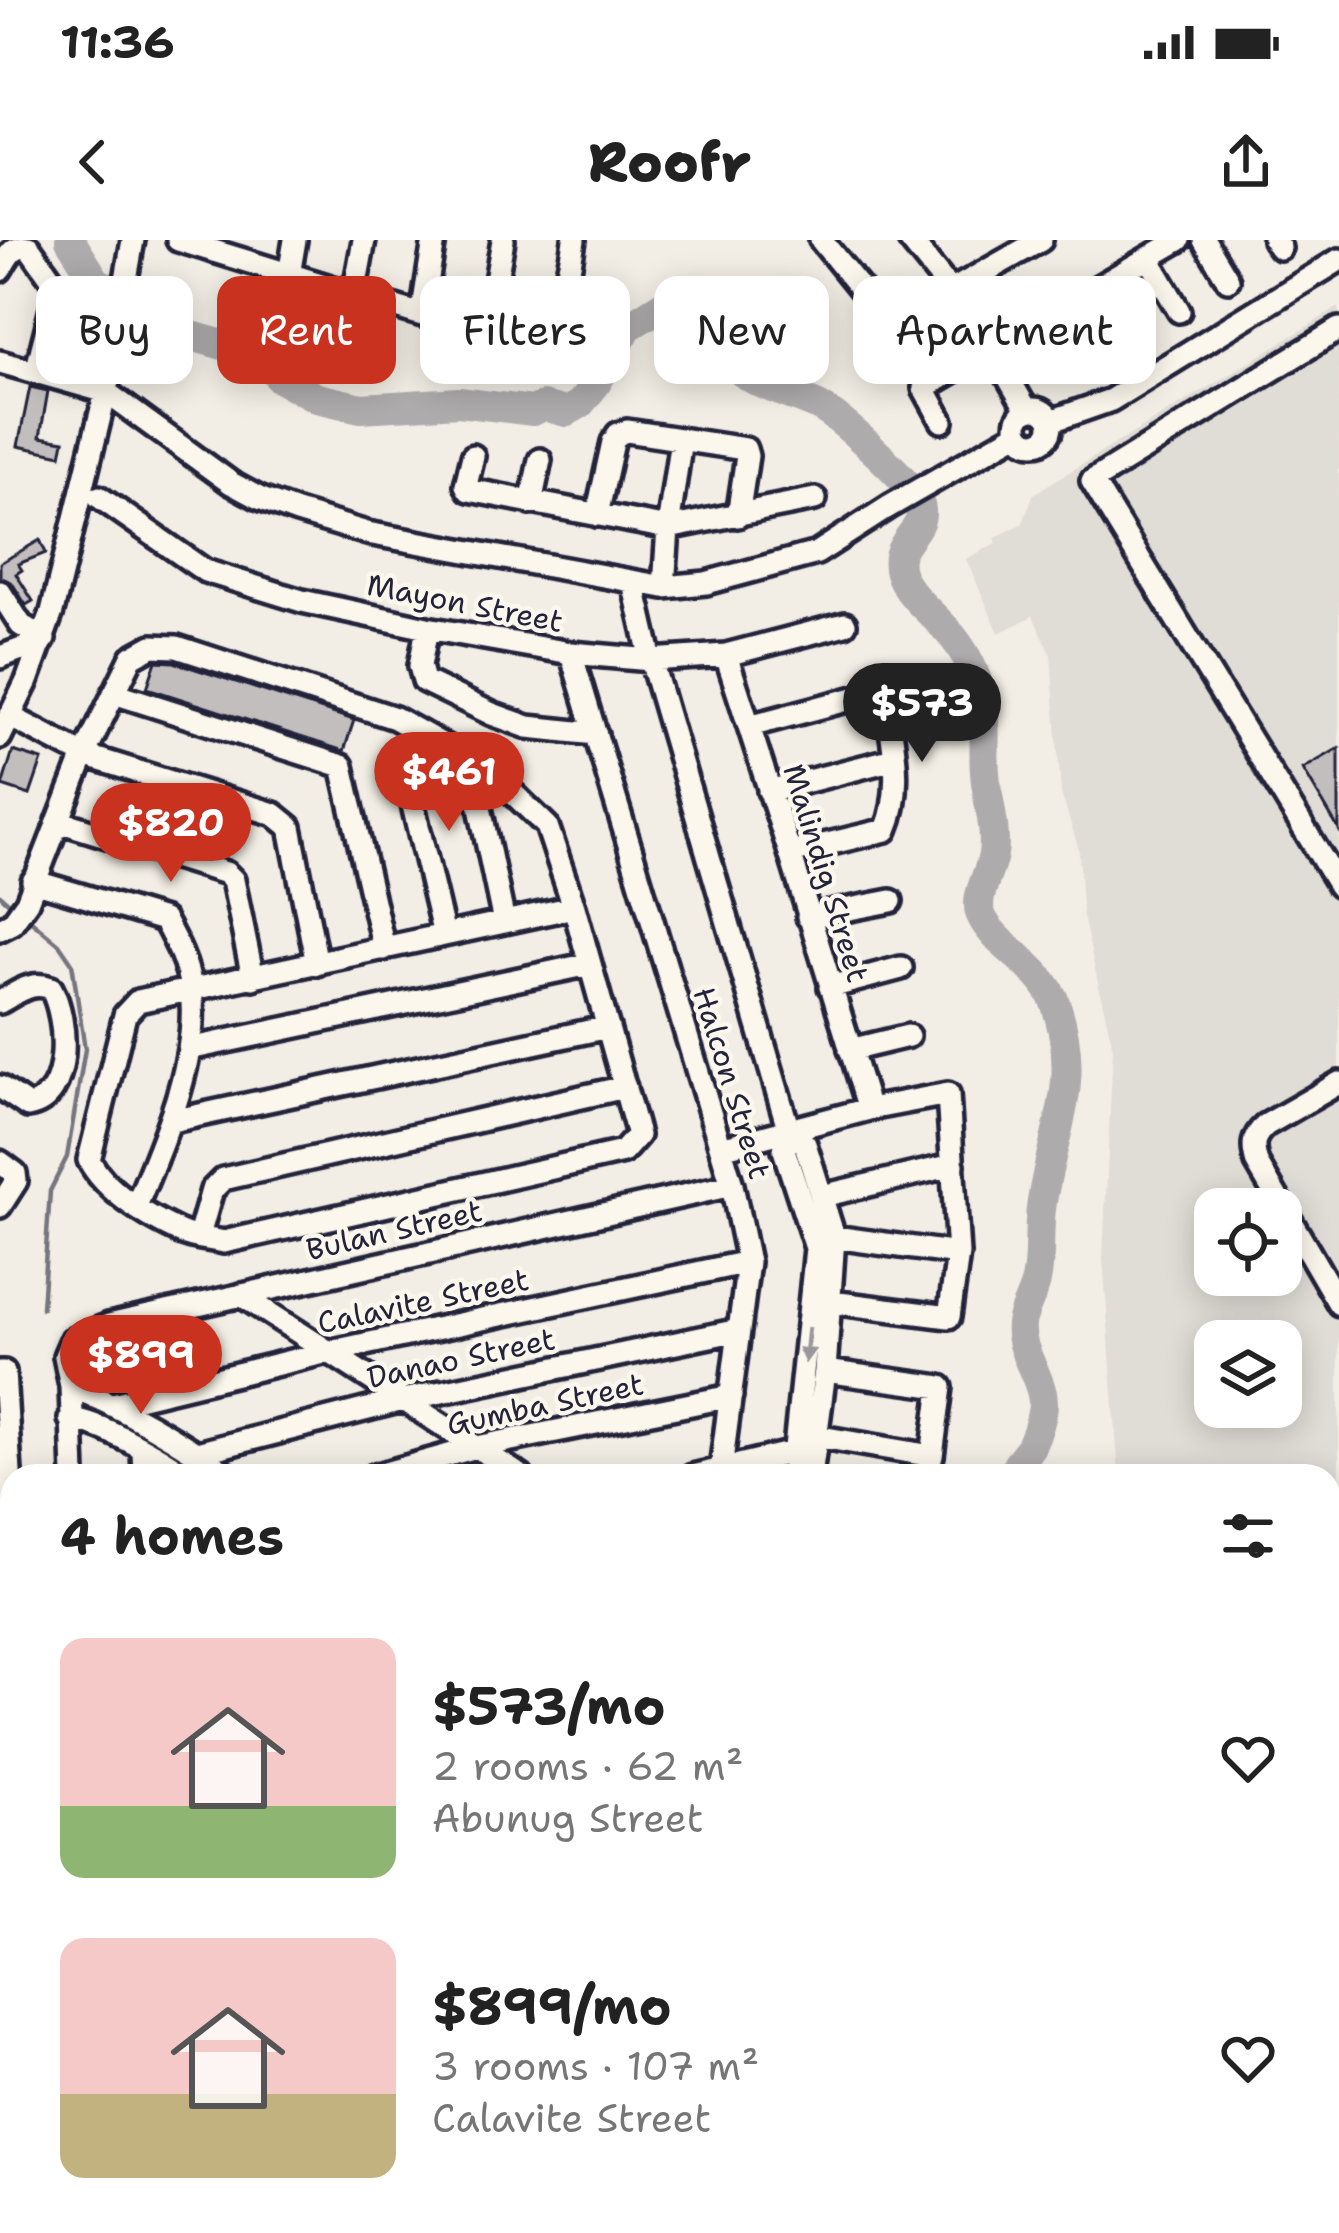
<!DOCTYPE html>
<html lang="en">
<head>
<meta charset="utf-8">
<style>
  body { margin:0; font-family:"Shantell Sans",sans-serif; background:#f2f2f2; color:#222; height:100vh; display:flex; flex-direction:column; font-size:45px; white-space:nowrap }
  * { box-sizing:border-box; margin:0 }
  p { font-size:39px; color:#767676 }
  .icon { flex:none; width:66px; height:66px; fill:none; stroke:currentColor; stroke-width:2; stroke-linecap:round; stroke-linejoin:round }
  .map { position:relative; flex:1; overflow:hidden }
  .drawer { position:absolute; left:0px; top:1224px; width:1341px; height:771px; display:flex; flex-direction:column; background:#fff; border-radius:36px 36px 0 0; box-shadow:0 6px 30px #0003 }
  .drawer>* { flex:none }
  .hud { position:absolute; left:36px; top:36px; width:1269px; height:108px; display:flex; gap:24px }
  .controls { position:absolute; left:1194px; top:948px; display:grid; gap:24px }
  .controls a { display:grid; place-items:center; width:108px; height:108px; border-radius:24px; background:#fff; box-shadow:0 6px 30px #0003; font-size:60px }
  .price { position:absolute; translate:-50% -102px; padding:0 27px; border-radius:42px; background:#c8321e; color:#fff; font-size:39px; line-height:78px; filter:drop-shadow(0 3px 6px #0008) }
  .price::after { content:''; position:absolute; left:50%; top:72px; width:36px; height:27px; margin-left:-18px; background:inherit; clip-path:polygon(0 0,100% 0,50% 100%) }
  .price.active { background:#222; color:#fff }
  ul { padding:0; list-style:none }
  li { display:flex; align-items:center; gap:36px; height:300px; padding:0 60px }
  li span { display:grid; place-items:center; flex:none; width:336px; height:240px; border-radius:24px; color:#555 }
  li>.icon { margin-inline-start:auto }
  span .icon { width:144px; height:144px; fill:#fffc; stroke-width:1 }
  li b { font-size:51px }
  h2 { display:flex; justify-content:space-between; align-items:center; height:144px; padding:0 60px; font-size:51px }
  .chip { padding:0 42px; border-radius:24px; background:#fff; box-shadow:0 6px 30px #0003; font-size:42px; line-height:108px }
  .chip.active { background:#c8321e; color:#fff }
  .status { display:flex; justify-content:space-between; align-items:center; height:84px; padding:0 60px; background:#fff; direction:ltr }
  .status svg { height:33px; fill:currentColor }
  header { display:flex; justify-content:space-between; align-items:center; height:156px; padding:0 60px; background:#fff; font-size:54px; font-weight:800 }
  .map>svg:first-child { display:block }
  .built { fill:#e0dcd6; fill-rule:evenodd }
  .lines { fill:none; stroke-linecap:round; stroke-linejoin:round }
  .stream { stroke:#76747f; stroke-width:4.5 }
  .river { stroke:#aeabad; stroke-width:30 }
  .building { fill:#c2bebe; stroke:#22223b; stroke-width:3 }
  .minor-casing { stroke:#22223b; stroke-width:30 }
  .minor { stroke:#fbf7ec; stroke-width:21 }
  .oneway { fill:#99979c }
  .labels { text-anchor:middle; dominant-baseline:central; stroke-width:9; stroke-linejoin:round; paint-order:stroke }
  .street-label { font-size:30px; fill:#22223b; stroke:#fbf7ec }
</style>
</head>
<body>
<div class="status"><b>11:36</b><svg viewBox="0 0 49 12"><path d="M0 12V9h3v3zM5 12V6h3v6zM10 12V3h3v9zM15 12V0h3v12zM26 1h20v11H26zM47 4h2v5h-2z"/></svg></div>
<header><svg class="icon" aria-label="back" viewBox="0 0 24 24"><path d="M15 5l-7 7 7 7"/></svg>Roofr<svg class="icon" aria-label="share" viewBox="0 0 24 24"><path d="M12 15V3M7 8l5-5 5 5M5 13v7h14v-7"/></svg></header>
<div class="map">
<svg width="1339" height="1993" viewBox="0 0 1339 1993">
  <rect width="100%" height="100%" fill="#f2eee5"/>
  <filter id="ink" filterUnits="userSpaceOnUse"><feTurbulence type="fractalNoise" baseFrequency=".00833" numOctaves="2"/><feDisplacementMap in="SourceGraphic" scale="24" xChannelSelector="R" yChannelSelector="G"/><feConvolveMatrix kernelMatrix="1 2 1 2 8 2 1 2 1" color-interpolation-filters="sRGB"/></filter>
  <g filter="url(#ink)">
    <!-- built -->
    <path class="built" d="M1339,67V1633L1329,1630V1236H1119L1103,1018L1113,808L1082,672L1079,610L1061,553L1051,415L1033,376L999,393L966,319L997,303L995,298L1023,283L1033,255L1043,248ZM1215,969H1281V1035H1215ZM1215,1101H1281V1167H1215Z"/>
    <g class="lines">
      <!-- stream -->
      <path class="stream" d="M0,655L15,668
        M24,675L59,704L72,723L85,809L67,917L50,951L42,1068
        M79,1165L160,1204L210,1236"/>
      <!-- river -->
      <path class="river" d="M70,0L96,41L174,91L230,107L256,108L267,115L279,138L317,158L361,168L459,162L533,171L543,166L566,172L580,164L596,144L628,87L667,62C701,71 713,107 738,129C763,149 792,153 820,167C841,178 908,239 918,260C934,294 882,300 904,342C914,360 932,373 946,389C964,408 978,435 982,461C987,485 983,509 985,533C987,560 997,587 993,614C991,632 973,657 981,675C994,706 1043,726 1056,765C1083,846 1051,891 1041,969C1038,993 1041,1018 1036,1041C1033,1054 1022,1073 1021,1084C1018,1112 1042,1136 1043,1162C1043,1175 1037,1194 1031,1206C1024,1217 1016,1222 1013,1236
        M1329,1645L1339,1650"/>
    </g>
    <!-- building -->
    <path class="building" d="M30,147L48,151L40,197L64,201L61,215L18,206Z
      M40,300L46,313L18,324L22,330L16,334L33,361L26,365L12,343L0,337V323Z
      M156,421L174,422L354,480L344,511L147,448Z
      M1339,508V590L1303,529Z
      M13,511L42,520L30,555L2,546Z"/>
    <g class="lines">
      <!-- minor casing -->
      <g class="minor-casing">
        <path id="minor" d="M178,0L422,75L490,76L538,73C567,44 568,41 574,0
          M821,0L885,79L903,78L1041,0
          M910,0L952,52
          M1204,0L1228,40
          M1274,0L1280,8
          M1148,18L1179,71
          M0,30C8,17 12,4 29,7L53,41L56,53L36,132
          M289,35L295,0
          M1096,48L1130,101
          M354,54L364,0
          M422,75L434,0
          M490,76L503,0
          M1046,77L1076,128
          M1339,89L1092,241L1339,646
          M991,108L1027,170
          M0,122L106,152L231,243L259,258L297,272L367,293L664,347L706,343L817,313L890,266L1018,193
          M1017 186a17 17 0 1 1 34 0a17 17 0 1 1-34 0Z
          M942,181L924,148L1179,0
          M1051,181L1111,160L1339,20
          M473,216L466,245L469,250L668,288L815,259
          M99,257L205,331L302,361L427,388L571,413L651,420L726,415L845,384
          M531,263L540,220
          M597,275L613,202L618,194L627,191L745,209L747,216L738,276
          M633,342L651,420L789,891L784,910L816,1008L792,1236
          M664,347L668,288L681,199
          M0,352L21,385L44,399
          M427,388L420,426L424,441L492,474L528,487L596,494
          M571,413L732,945L748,1022L721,1229
          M726,415L790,613L869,869
          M0,417L43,401
          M114,453L342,526L384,709
          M9,476L84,515L274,574L290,587L317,724
          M749,486L885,450C891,495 905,547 886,590L790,613
          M413,488L404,507L402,519L444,695
          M0,497L27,441L52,372L106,152L133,0
          M491,532L480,553L479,563L504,682
          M769,551L894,519
          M58,581L226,633L233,640L253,738
          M33,641L164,680C176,702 188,724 191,750C200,819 162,903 136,966
          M808,677L891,661
          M0,689L12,683L27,662L84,515L132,417L152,406L177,407L395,478L491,532L547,586L574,667L638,895L623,912L224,1002C210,999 191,998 178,991C146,976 105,951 89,920L125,775L138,761L574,667
          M830,747L901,728
          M0,762C17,753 31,740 51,748C68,779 73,858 28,866L0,847
          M189,809L590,724
          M850,810L908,796
          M1339,843L1266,885C1252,897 1252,906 1257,923L1339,1064
          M172,881L608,787
          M789,891L805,904L834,997L825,1131L811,1236
          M721,908L869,869L948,854L958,1014L949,1077L831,1062
          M0,922L15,933L16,941L0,966
          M822,956L953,925
          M199,996L212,950L223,939L625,847
          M834,997L958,1014
          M241,1055L521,1236
          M0,1132H4L12,1266
          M71,1146C127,1170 179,1200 229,1236
          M113,1164L328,1112L748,1022
          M70,1179C100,1182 161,1217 187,1236
          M815,1196L932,1216L941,1147L825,1131
          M143,1210L144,1236
          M197,1213L403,1160L739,1090
          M74,1236L71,1146L65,1116L72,1100L109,1085L732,945
          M374,1236L477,1207L731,1156
          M692,1236L794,1212
          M0,1342L12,1341
          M0,1435L12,1421
          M0,1533L12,1518
          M0,1632L12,1641
          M0,1715L12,1724
          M0,1794L12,1803
          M1329,1807L1339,1798
          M0,1869L12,1878
          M1329,1921L1339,1911
          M147,1983L160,1993
          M255,1983L268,1993
          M353,1983L366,1993
          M877,1983L893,1993
          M1012,1983L1027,1993
          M1289,1983L1299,1993
          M467,1993L476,1983
          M571,1993L580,1983
          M675,1993L683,1983
          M761,1993L770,1983
          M1062,1993L1068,1983
          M1256,1993L1266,1983"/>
      </g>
      <!-- minor -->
      <use href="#minor" class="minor"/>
    </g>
    <!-- one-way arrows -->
    <defs><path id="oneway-solid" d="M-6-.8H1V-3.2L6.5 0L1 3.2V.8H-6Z" transform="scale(3)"/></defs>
    <use class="oneway" href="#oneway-solid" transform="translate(807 1105) rotate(96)"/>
  </g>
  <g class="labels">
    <!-- street labels -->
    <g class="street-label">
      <text transform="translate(465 363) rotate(11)">Mayon Street</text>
      <text transform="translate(826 633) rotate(73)">Malindig Street</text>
      <text transform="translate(732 843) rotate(73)">Halcon Street</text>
      <text transform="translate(394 990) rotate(-13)">Bulan Street</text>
      <text transform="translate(423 1061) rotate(-12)">Calavite Street</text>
      <text transform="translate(461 1118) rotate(-12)">Danao Street</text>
      <text transform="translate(545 1164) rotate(-12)">Gumba Street</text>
    </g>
  </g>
</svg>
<div class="controls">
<a><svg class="icon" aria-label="locate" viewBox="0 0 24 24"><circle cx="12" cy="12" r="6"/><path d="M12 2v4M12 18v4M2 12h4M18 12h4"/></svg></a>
<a><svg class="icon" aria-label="layers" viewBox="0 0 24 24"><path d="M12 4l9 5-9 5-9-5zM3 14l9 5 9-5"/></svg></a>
</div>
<b class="price active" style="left:922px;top:525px">$573</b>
<b class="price" style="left:449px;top:594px">$461</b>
<b class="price" style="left:171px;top:645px">$820</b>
<b class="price" style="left:141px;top:1177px">$899</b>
<div class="hud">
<a class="chip">Buy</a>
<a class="chip active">Rent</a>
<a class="chip">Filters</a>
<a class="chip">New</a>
<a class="chip">Apartment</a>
</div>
<section class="drawer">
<h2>4 homes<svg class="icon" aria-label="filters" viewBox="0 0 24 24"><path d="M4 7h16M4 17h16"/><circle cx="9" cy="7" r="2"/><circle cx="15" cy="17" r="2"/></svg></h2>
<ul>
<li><span style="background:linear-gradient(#f6c9c9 70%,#8fb573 0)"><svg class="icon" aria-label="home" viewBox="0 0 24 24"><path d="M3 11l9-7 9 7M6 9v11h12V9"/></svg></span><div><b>$573/mo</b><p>2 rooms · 62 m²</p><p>Abunug Street</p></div><svg class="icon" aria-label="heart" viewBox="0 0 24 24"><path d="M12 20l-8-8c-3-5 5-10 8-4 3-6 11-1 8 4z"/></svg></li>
<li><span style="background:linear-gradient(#f6c9c9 65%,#c2b280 0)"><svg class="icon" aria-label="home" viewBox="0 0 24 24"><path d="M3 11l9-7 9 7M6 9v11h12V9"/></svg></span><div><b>$899/mo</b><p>3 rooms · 107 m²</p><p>Calavite Street</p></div><svg class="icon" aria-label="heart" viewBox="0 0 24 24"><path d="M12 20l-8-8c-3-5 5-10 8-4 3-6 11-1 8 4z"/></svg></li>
</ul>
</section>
</div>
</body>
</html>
